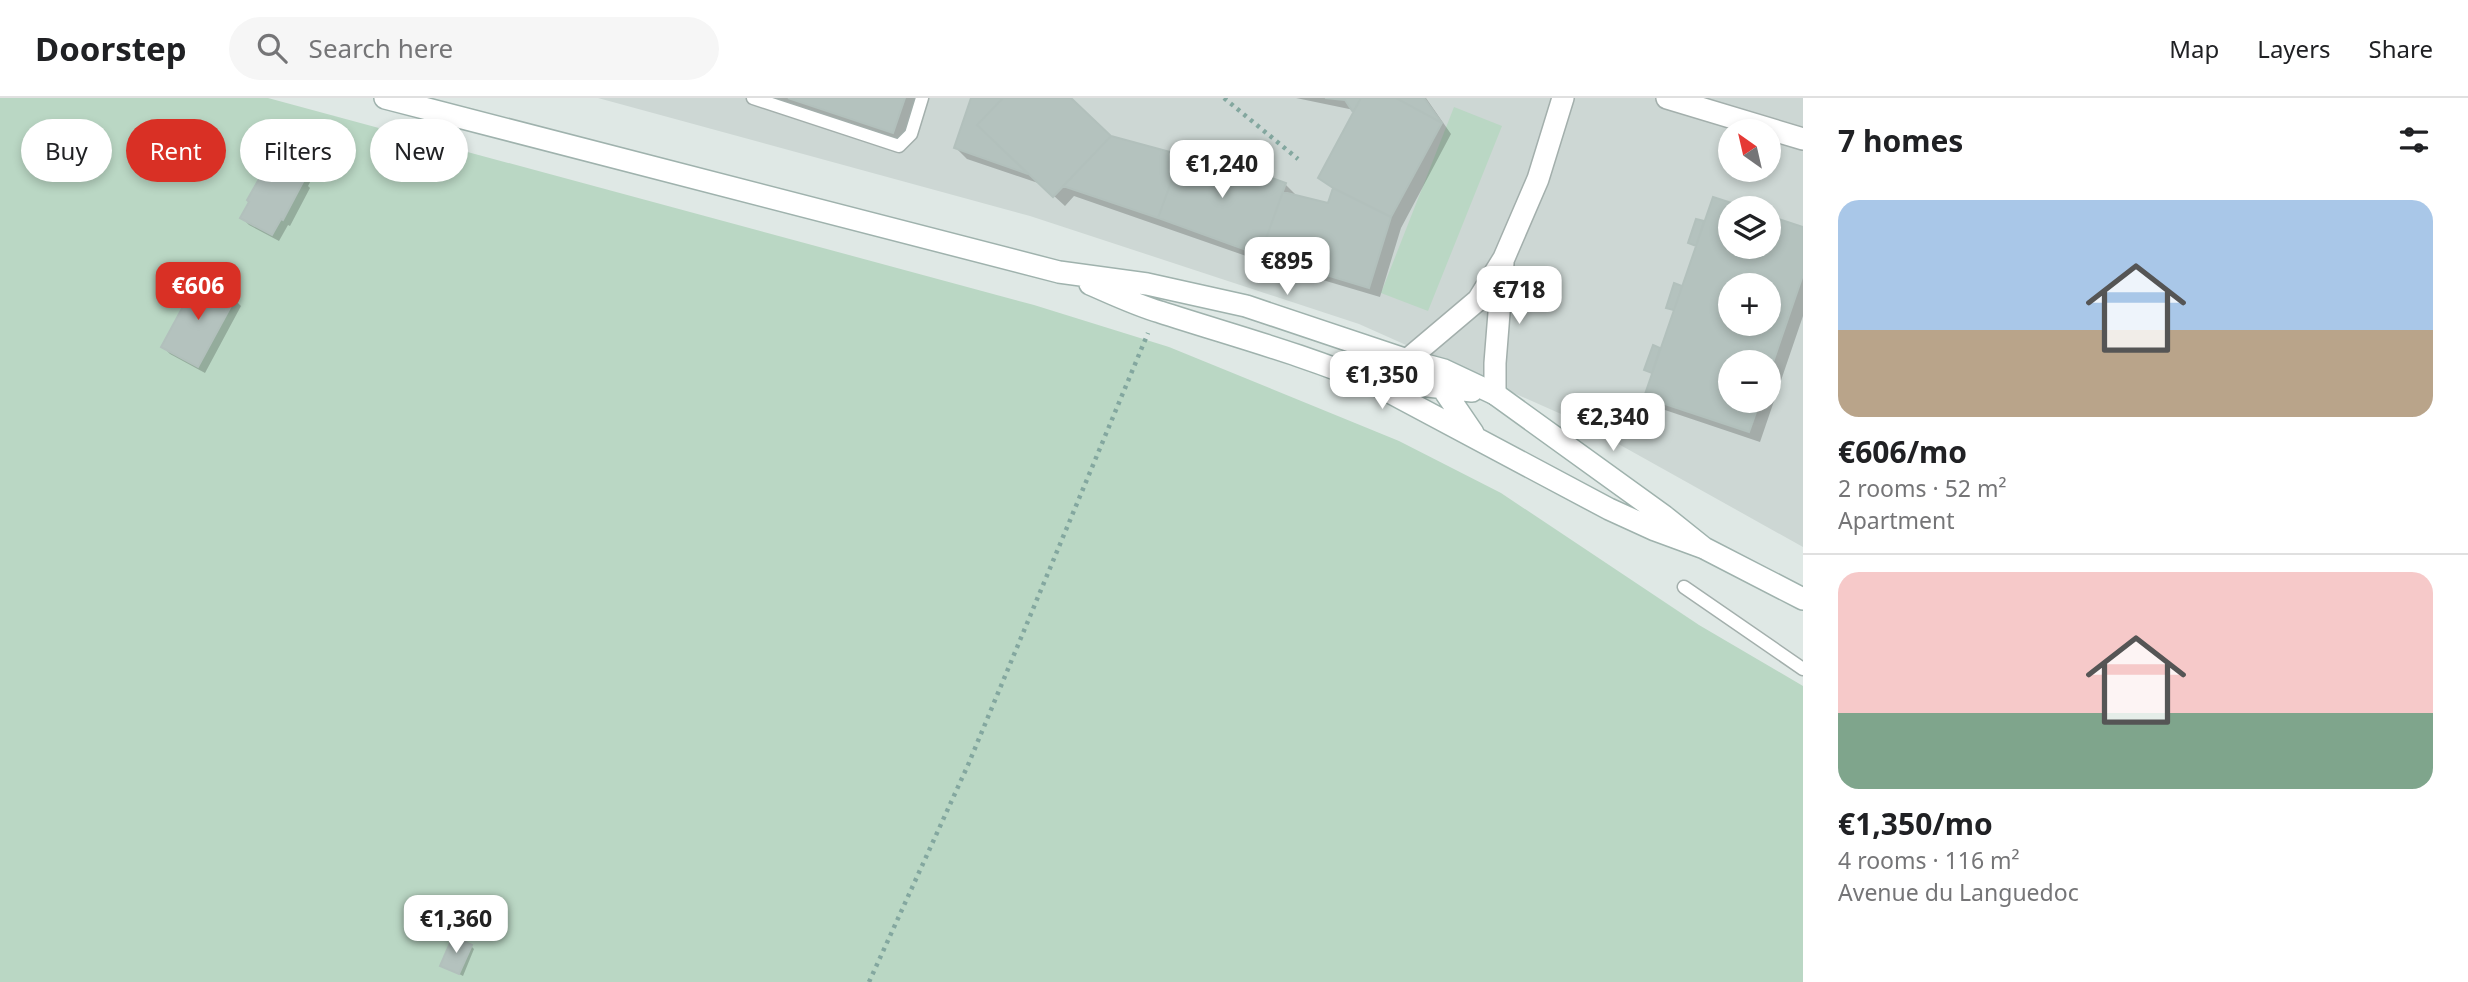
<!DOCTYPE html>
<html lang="en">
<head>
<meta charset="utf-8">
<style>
  body { margin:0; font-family:"Noto Sans",sans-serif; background:#f6f6f6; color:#202124; height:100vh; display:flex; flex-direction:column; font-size:26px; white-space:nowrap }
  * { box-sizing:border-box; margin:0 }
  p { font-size:23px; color:#757577 }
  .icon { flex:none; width:38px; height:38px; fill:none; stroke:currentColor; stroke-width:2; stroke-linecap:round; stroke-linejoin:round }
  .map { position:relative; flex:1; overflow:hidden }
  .drawer { display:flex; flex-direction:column; background:#fff; width:665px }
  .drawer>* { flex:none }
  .hud { position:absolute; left:21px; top:21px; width:665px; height:63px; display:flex; gap:14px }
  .needle { width:46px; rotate:326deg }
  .tools { position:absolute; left:1718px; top:21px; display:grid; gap:14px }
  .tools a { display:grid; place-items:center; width:63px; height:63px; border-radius:50%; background:#fff; box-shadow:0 4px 10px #0003; font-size:35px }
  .price { position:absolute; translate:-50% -60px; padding:0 16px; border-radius:14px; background:#fff; color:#222; font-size:23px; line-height:46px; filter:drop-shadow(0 2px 4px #0008) }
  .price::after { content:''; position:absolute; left:50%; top:42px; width:21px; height:16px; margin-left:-10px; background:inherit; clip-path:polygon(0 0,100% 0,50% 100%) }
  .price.selected { background:#d93025; color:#fff }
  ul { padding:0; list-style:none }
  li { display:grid; align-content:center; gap:14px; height:371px; padding:0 35px }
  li+li { border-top:2px solid #e0e0e0 }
  li span { display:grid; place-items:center; height:217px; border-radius:21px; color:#555 }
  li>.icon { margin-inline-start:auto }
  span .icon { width:126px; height:126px; fill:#fffc; stroke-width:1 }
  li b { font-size:30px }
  h2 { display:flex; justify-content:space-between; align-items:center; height:84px; padding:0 35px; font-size:30px }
  .tag { padding:0 24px; border-radius:32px; background:#fff; box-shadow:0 4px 10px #0003; font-size:24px; line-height:63px }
  .tag.selected { background:#d93025; color:#fff }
  header { display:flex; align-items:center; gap:42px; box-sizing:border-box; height:98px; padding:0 35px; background:#fff; border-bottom:2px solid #e0e0e0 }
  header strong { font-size:33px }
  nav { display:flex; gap:38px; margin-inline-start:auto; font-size:24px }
  .search { width:490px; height:63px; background:#f6f6f6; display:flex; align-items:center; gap:18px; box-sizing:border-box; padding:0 24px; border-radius:38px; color:#757577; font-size:26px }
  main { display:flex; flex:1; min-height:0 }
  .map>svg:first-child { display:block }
  .built { fill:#cdd7d4; fill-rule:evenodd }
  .green { fill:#bad7c4 }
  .shadow { fill:#0003; fill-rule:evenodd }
  .building { fill:#b4c2be; stroke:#b2c0bc; stroke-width:2; fill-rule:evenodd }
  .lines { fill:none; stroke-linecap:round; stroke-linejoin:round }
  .lane-casing { stroke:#a3afac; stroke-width:15 }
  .street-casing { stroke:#a3afac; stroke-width:24 }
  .secondary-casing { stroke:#9fb2ad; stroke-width:24 }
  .path { stroke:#83a79f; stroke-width:4.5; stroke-dasharray:3.5 5; stroke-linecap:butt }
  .lane { stroke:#fff; stroke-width:12 }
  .street { stroke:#fff; stroke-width:21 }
  .secondary { stroke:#fff; stroke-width:21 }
</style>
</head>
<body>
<header>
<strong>Doorstep</strong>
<div class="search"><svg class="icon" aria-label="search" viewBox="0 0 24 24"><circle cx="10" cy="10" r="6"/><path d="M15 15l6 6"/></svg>Search here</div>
<nav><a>Map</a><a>Layers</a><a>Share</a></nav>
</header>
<main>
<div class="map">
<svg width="1803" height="884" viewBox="0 0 1803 884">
  <rect width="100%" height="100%" fill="#dfe8e5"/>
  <!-- built -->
  <path class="built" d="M598,0H1803V449L1579,324L1359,226L1030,118ZM1731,33H1769V72H1731ZM1731,110H1769V149H1731ZM1731,187H1769V226H1731ZM1731,264H1769V303H1731Z"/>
  <!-- green -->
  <path class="green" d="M0,0H268L1034,207L1169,249L1399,343L1501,395L1699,527L1803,588V884H0Z
    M1454,9L1502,28L1428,213L1381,195Z"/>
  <!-- shadow -->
  <path class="shadow" d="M764,0H923L907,47Z
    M973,0H1068L1110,39L1285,86L1296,97L1295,99L1329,107L1334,92L1321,79L1355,14L1354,12L1296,0H1426L1451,36L1401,130L1380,199L1272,167L1074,98L1065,108L1041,86L967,61L956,50Z
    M268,65L309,66L316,73L308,88L310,90L290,128L288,127L279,143L249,127L242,120L251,104L249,102Z
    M1714,101L1741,110H1731V149H1769L1803,131V218L1760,344L1656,309L1646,298L1654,276L1646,272L1654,250L1661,253L1675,214L1668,209L1675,187L1683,190L1697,149L1690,145L1703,125L1705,127ZM1731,187H1769V226H1731ZM1731,264H1769V303H1731Z
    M234,201L241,208L205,275L170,256L163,249Z
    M471,848L474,851L463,878L442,867Z"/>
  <!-- building -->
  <path class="building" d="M788,0H905L893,35Z
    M971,0H1003L977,27L1028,76L954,50Z
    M1003,0H1071L1111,38L1053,99L977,27Z
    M1325,0H1361L1353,14L1345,2Z
    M1361,0H1396L1442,25L1391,119L1333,90L1318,80Z
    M1396,0H1424L1442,25Z
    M1111,38L1181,57L1158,120L1063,88Z
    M278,48L310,65L301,80L304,82L283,122L281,121L272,137L240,120L249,104L247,102Z
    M1184,48L1286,85L1260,157L1158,120Z
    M1333,90L1391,119L1369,190L1260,157L1283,94L1328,105Z
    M1713,99L1747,110H1731V149H1769V118L1803,129V177L1769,276V264H1731V303H1760L1749,334L1644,299ZM1731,187H1769V226H1731Z
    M1696,121L1704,123L1696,148L1688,145Z
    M199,179L236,199L198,269L161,249Z
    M1674,185L1682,188L1674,212L1666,210Z
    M1653,247L1660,250L1652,275L1644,272Z
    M453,838L472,847L459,876L440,868Z"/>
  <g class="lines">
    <!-- lane casing -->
    <g class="lane-casing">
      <path id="lane" d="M753,0L899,48L911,36L922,0
        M1684,489L1803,571"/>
    </g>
    <!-- street casing -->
    <g class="street-casing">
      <path id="street" d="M1667,0L1803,41
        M1407,262L1478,202L1504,160L1538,81L1563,0
        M1495,296V265L1503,165"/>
    </g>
    <!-- secondary casing -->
    <g class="secondary-casing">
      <path id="secondary" d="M385,0L1059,174L1147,186L1246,208L1407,262L1444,272L1495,296L1664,418L1704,450
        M1090,186C1113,196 1136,207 1160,214C1234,238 1306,257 1378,288L1609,411L1655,432L1704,450L1803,501
        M1377,275L1401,285L1472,293
        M1434,283L1441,288L1473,335"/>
    </g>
    <!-- path -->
    <path class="path" d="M1224,0L1298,61
      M869,884L968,667L1148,235"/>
    <!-- lane -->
    <use href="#lane" class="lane"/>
    <!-- street -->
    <use href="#street" class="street"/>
    <!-- secondary -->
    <use href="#secondary" class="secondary"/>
  </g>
</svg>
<div class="tools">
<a><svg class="needle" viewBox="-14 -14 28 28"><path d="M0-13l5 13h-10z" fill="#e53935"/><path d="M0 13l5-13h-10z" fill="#757577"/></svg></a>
<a><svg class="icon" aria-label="layers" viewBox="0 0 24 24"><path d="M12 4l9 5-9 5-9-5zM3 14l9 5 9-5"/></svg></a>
<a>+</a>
<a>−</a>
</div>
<b class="price" style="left:1222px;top:102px">€1,240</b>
<b class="price" style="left:1287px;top:199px">€895</b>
<b class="price selected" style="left:198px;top:224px">€606</b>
<b class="price" style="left:1519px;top:228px">€718</b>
<b class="price" style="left:1382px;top:313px">€1,350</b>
<b class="price" style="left:1613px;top:355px">€2,340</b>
<b class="price" style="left:456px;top:857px">€1,360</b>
<div class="hud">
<a class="tag">Buy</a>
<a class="tag selected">Rent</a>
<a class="tag">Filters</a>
<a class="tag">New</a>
</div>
</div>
<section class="drawer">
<h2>7 homes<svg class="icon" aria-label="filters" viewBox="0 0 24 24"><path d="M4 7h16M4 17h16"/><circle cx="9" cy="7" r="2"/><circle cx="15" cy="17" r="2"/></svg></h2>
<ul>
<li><span style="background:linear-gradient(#a9c7e8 60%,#b9a48a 0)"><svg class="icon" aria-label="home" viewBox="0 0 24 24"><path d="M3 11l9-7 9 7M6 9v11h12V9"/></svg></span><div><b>€606/mo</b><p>2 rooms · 52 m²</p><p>Apartment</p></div></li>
<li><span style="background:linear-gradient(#f6c9c9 65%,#7fa58c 0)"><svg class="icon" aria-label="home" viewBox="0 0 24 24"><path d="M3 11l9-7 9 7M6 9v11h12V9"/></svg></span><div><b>€1,350/mo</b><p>4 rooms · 116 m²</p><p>Avenue du Languedoc</p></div></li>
</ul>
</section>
</main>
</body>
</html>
